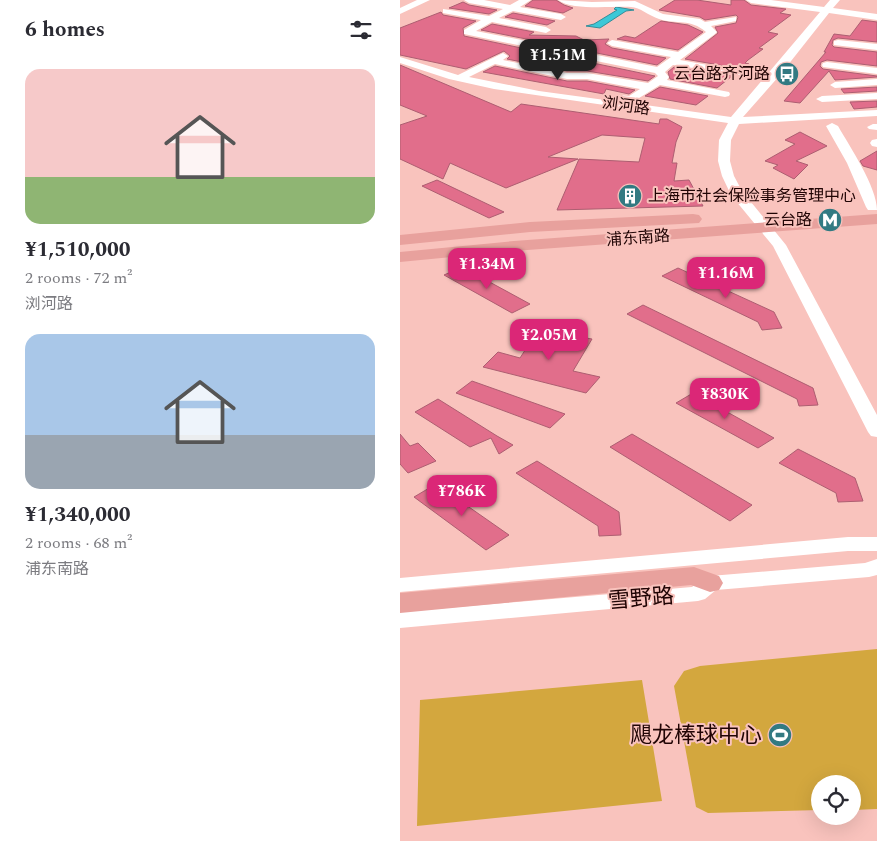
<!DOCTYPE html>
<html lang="en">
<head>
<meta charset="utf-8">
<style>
  body { margin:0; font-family:Spectral,"Noto Sans SC",serif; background:#f7f7f7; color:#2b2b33; height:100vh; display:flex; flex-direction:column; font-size:19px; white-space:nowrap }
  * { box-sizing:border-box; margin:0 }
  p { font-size:16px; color:#7c7c81 }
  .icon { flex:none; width:28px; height:28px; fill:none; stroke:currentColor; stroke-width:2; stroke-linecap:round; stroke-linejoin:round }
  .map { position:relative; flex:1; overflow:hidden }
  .sheet { display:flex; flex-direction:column; background:#fff; width:400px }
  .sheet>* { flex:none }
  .controls { position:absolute; left:411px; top:775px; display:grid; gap:10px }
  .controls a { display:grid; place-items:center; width:50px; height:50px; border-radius:50%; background:#fff; box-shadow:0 5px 20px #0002; font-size:25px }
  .price { position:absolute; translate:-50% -42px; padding:0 11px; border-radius:10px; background:#db2777; color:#fff; font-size:16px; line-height:32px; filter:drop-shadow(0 1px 2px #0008) }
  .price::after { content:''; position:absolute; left:50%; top:30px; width:15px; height:11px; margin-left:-8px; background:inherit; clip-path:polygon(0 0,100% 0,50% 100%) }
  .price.active { background:#222; color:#fff }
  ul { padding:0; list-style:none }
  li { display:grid; align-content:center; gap:10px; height:265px; padding:0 25px }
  li span { display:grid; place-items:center; height:155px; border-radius:15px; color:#555 }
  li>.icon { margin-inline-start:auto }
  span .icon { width:90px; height:90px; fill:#fffc; stroke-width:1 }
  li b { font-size:21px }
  h2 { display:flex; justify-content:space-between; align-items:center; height:60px; padding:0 25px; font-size:21px }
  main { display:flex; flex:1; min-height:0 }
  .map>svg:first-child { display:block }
  .green { fill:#d3a73e }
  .water { fill:#3cc8d7; stroke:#348d98 }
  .building { fill:#e16e8b; stroke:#ad5e71 }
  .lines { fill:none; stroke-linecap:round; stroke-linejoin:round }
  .minor { fill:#fff; fill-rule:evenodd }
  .major { fill:#e8a19d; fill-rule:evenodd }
  .labels { text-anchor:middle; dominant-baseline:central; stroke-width:4; stroke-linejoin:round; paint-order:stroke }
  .far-poi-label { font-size:16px; fill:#200404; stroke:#f9c3bd; text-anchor:end }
  .far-street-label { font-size:16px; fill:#200404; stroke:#f9c3bd }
  .near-street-label { font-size:22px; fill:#200404; stroke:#f9c3bd }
  .near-poi-label { font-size:22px; fill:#200404; stroke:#f9c3bd; text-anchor:end }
</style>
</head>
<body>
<main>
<section class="sheet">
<h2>6 homes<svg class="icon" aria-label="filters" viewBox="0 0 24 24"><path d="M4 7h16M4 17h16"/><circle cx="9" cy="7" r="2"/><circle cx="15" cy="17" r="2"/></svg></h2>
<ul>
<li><span style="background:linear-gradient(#f6c9c9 70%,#8fb573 0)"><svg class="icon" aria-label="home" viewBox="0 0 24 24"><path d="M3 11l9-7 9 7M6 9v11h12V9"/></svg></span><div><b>¥1,510,000</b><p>2 rooms · 72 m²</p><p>浏河路</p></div></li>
<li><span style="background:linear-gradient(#a9c7e8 65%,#9aa5b1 0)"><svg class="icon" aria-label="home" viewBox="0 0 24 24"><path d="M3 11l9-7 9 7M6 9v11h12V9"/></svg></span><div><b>¥1,340,000</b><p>2 rooms · 68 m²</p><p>浦东南路</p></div></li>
</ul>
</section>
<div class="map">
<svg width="477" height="841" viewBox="0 0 477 841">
  <rect width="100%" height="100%" fill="#f9c3bd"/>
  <!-- green -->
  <path class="green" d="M477,649V809L453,810L452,784H420V810L308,813L296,807L274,686L284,671L300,666Z
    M242,680L262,801L17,826L20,700Z"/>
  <!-- water -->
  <path class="water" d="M216,7L234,10L226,11L200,28L186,26L194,24L217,10L214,9Z"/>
  <!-- building -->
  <path class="building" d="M133,0H156L164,5L173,8L163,13L125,6Z
    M275,0H297L331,5V0H344L351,5L386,9L380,13L391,15L368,32L378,34L359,48L363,49L348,60L345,63L349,64L342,69L285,59L318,33L315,27L336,23L338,17L336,15L305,20L300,17L259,10Z
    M63,2L69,5L97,10L89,14L49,8Z
    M41,12L43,15L76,21L63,28L64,36L255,76L248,81L187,71H167L107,59L110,56L104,51L66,69L0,55V28Z
    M113,13L150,20L155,21L147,25L105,17Z
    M462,20L477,22V42L438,38L433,40L432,45L434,47L477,52V66L427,60L421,62L420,66L423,69L477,76V77L435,80L429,71L400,103L384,101L426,52H424L434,34L450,36Z
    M261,21L288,25L303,32L278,50L217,39L225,36L235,38Z
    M92,24L134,32L129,35L176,36L184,40L209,39L205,44L212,48L266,58L257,65L81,30Z
    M0,65L111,112L121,104L259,124L260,119H267L282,127L276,142L272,163H277L274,181L289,180L303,206L157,210L179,159L239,162L245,138L202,135L148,157L178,159L106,188L50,163L43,179L0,159V125L27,116L0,105Z
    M95,66L167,81H187L235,90L229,94L206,89L204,94L83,72Z
    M274,67L332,76L317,88L270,79L268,72Z
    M260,87L308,96L296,105L245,96Z
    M477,87V91L444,93L441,89Z
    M477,101V107L454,109L450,102Z
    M400,132L427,146L396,161L408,165L394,179L373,168L378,165L365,161L395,144L385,140Z
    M477,151V170L463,166L460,161Z
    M37,180L104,212L89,218L22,186Z
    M62,267L130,304L112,313L44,275Z
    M278,268L374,312L382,328L362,330L358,322L262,276Z
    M243,305L413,388L418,405L399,406L397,399L227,314Z
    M138,330L192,339L173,371L200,377L186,393L83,367L98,352L120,358Z
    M72,381L165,414L150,428L56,393Z
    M293,393L374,438L358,448L276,403Z
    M38,399L97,436L113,445L99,454L91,438L70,447L15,412Z
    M0,434L10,446L18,443L36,461L8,473L0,464Z
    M232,434L352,505L330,521L210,447Z
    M398,449L455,478L463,501L438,502L436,493L379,463Z
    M137,461L219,512L221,535L199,536L198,526L116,473Z
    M36,484L109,535L86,550L14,497Z"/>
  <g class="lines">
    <!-- minor -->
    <path class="minor" d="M17,0H30L0,14V8Z
      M64,0H84L110,5L119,0H131L120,7L161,14L166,17L161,20L113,11L99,18L146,27L151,30L146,33L92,22L76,31L257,67L271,57L212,46L207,43L212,40L278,52L306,32C290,18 277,25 259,19C249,16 240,7 231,7C213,6 172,11 158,0L192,2L235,1L263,14L300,19L305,22L336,17V21L311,26L317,32L315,34L280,60L342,71L346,72L347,74L346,76L273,65L265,72L269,77L267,80L329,92L330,94L329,96L325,97L260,85L231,103L331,117L420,12L351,3L346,0H371L424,7L430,0H440L433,8L477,14V20L429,13L380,75L343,117L477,110V116L339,124L331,140L330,161L334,176L342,191L386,245L477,415V437L471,436L468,432L373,246L331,195L322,176L318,161L319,140L328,123L94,89L49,79L0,63V57L58,75L103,53L108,56L103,60L167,73H187L248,83L258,76L255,73L64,34V30L81,20L43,13V9L89,16L103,9L69,3ZM95,64L167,79H187L240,89L229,96L218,95L212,98L214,100L227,103L139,91L69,77Z
      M438,40L477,44V50L434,45V41Z
      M427,62L477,68V74L423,67L422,65L423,63Z
      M477,79V85L435,88L430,85L435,82Z
      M477,93V99L422,102L416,99L422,96Z
      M432,123L438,126C450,147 477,187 477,210H468L466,207L447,163L426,126Z
      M473,124H477V130L469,129L467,127Z
      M477,139V147L472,146L470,143L472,140Z
      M448,537H477V551H448L0,592V578Z
      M477,559V575L469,577L316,590L305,599L298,601L0,628V612L292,587L303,578L310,576L465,563Z"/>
    <!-- major -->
    <path class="major" d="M293,214L299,215L302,219L299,223L130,232L0,245V235L130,222Z
      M477,214V224L114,251L0,262V252L114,241Z
      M294,567L319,576L323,583L319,590L310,592L291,585L0,613V593Z"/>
  </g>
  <!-- icons -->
  <defs>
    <g id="bus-disc" transform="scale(1.25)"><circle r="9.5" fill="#327a82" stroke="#f9c3bd"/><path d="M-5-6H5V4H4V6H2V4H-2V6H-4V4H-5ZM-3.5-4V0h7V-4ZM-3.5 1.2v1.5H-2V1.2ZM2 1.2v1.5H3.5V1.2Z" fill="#fff"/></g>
    <g id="building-disc" transform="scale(1.25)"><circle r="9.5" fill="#327a82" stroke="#f9c3bd"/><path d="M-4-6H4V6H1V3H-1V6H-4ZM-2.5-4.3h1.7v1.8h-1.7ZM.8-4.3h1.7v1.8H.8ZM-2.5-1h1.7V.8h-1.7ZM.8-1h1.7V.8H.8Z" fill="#fff"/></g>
    <g id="metro-disc" transform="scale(1.25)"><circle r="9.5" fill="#327a82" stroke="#f9c3bd"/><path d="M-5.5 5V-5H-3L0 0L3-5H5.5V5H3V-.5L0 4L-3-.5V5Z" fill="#fff"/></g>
    <g id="stadium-disc" transform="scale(1.25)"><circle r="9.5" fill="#327a82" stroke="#f9c3bd"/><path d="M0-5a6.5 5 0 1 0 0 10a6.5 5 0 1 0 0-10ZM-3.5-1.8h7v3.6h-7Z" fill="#fff"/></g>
  </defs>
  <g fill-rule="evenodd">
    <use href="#bus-disc" x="387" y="74"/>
    <use href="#building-disc" x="230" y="196"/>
    <use href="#metro-disc" x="430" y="220"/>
    <use href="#stadium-disc" x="380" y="735"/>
  </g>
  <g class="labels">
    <!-- far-poi labels -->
    <g class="far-poi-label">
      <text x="370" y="74">云台路齐河路</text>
      <text x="248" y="196" text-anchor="start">上海市社会保险事务管理中心</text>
      <text x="412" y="220">云台路</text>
    </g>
    <!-- far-street labels -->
    <g class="far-street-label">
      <text transform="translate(226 106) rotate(8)">浏河路</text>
      <text transform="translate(238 238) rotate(-4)">浦东南路</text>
    </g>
    <!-- near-street labels -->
    <g class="near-street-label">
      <text transform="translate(241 599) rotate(-5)">雪野路</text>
    </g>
    <!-- near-poi labels -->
    <g class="near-poi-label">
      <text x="362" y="735">飓龙棒球中心</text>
    </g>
  </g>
</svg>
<div class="controls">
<a><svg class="icon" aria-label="locate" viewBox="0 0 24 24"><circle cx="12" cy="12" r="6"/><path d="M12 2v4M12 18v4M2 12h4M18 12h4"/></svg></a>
</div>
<b class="price active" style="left:158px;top:81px">¥1.51M</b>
<b class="price" style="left:87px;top:290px">¥1.34M</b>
<b class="price" style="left:326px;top:299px">¥1.16M</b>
<b class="price" style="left:149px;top:361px">¥2.05M</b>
<b class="price" style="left:325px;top:420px">¥830K</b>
<b class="price" style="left:62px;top:517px">¥786K</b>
</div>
</main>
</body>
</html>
